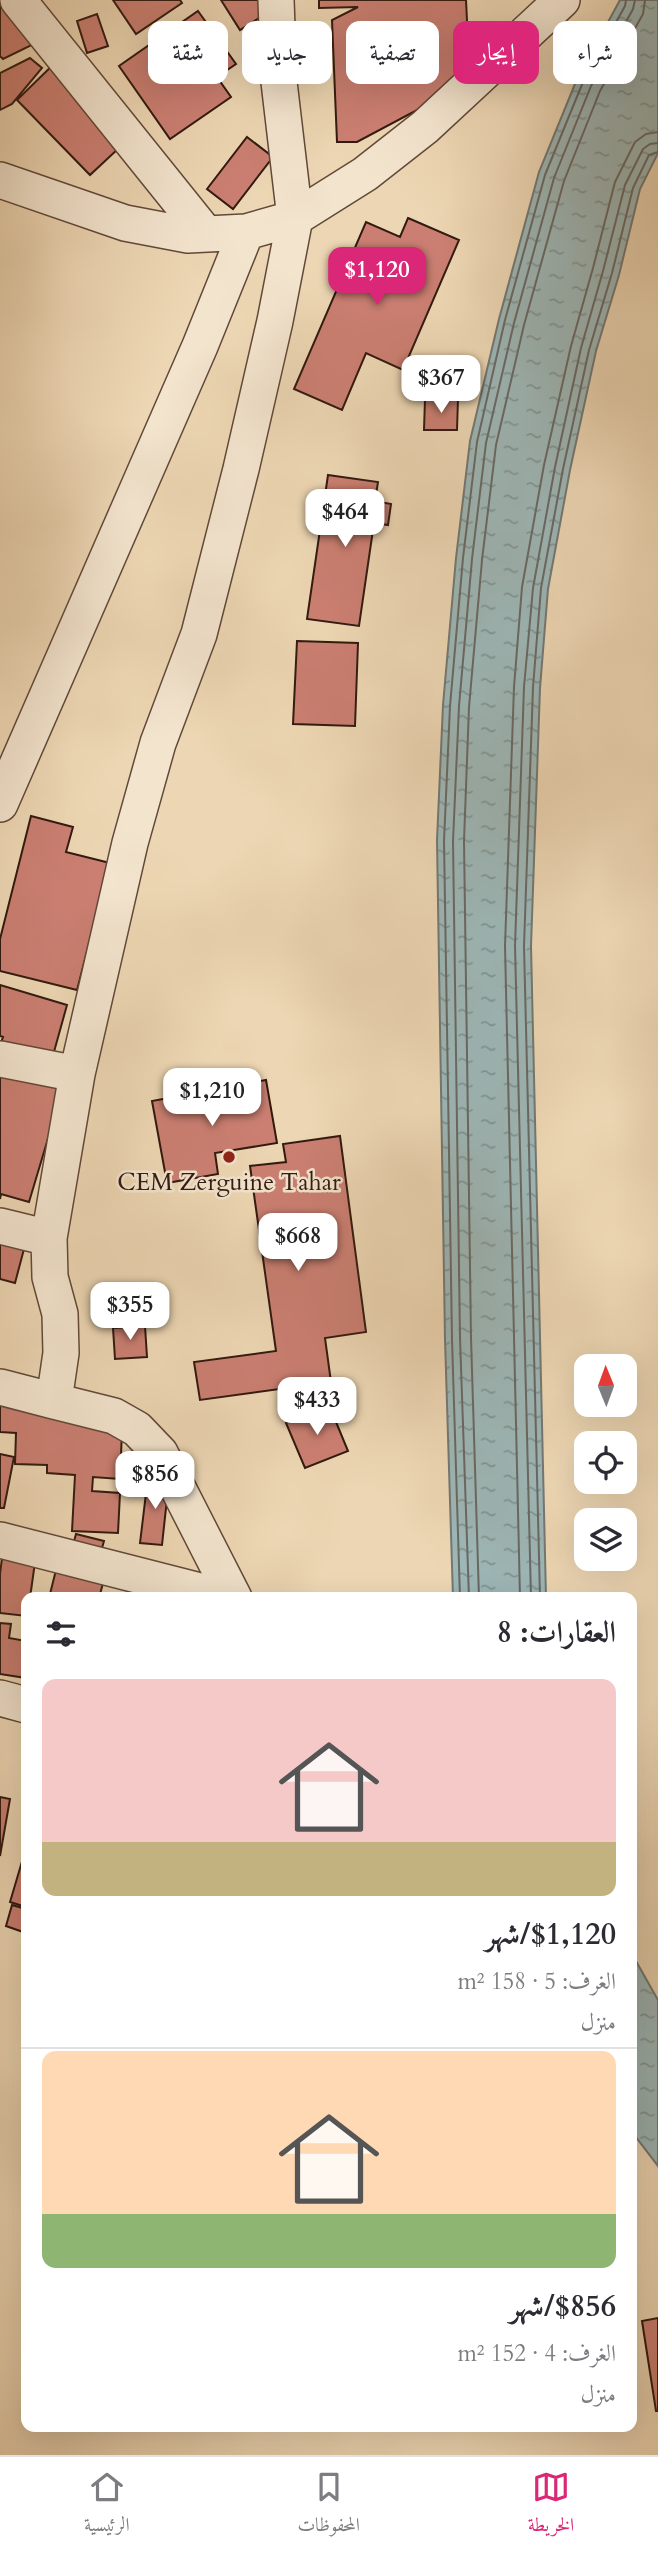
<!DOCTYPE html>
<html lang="ar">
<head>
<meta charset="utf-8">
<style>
  body { margin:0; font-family:Cardo,Amiri,serif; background:#f7f7f7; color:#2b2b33; direction:rtl; height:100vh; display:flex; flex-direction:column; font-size:26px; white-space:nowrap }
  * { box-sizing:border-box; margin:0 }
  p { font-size:23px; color:#7c7c81 }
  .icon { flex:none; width:38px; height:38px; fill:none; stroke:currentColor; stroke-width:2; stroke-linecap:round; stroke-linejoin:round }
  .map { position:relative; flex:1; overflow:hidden; direction:ltr }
  .panel { position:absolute; left:21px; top:1592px; width:616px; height:840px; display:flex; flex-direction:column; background:#fff; border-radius:14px; box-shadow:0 7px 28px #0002; direction:rtl }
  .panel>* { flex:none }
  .hud { position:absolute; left:21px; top:21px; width:616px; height:63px; direction:rtl; display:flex; gap:14px }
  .needle { width:46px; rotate:359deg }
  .buttons { position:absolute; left:574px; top:1354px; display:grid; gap:14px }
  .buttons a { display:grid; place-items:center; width:63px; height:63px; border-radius:14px; background:#fff; box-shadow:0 7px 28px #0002; font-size:35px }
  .price { position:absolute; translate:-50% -60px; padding:0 16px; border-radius:14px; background:#fff; color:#222; font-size:23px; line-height:46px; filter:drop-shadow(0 2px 4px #0008) }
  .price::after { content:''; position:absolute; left:50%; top:42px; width:21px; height:16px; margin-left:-10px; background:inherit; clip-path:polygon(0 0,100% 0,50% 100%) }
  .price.on { background:#db2777; color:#fff }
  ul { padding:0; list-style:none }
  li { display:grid; align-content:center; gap:14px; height:371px; padding:0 21px }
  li+li { border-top:2px solid #e1e1e2 }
  li span { display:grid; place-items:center; height:217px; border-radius:14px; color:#555 }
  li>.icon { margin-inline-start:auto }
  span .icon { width:126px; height:126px; fill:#fffc; stroke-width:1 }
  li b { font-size:30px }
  h2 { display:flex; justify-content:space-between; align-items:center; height:84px; padding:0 21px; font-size:30px }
  .pill { padding:0 24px; border-radius:14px; background:#fff; box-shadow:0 7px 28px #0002; font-size:24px; line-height:63px }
  .pill.on { background:#db2777; color:#fff }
  .dock { display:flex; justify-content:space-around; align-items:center; height:98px; border-top:2px solid #e1e1e2; background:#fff; font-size:19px; color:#7c7c81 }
  .dock a { display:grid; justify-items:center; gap:4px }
  .dock .on { color:#db2777 }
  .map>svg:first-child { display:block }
  .water { fill:url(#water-ripples); stroke:#727874; stroke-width:2 }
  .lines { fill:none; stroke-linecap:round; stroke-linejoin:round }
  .shore { stroke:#686864; stroke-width:2 }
  .building { fill:#cb7f72; stroke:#321a10; stroke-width:2 }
  .minor-casing { stroke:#614939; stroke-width:38 }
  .minor { stroke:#f3e4ce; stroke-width:35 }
  .poi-dot { fill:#8f2418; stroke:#f3e4ce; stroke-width:2.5 }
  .labels { text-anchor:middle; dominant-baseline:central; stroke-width:5; stroke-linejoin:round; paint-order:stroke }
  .poi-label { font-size:24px; fill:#321a10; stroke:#f3e4ce }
</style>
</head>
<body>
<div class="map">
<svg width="658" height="2455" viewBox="0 0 658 2455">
  <defs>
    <pattern id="water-ripples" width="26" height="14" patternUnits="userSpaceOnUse" patternTransform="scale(1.75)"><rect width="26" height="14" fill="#9db7b7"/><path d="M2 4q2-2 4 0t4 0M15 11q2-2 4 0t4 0" fill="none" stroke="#819493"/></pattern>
  </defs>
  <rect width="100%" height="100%" fill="#edd6b3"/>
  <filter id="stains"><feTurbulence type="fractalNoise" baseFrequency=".00286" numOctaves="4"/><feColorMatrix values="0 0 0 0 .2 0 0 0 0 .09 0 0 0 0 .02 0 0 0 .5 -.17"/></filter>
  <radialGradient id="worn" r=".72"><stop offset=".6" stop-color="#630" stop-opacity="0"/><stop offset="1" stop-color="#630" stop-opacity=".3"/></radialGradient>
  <!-- water -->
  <path class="water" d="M620,0H658V153L640,189L619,275L596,351L570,470L548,589L540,688L531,946L546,1598H453L445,1339L437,840L443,705L456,558L470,441L499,319L539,172L577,79Z
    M632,1954L658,2000V2166L632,2132Z"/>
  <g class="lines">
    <!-- shore -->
    <path class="shore" d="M460,1598L452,1339L444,841L450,706L463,558L477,442L505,320L545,175L583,82L625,6L626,0
      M469,1598L460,1338L453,841L459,706L472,559L486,443L514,323L554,178L591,86L633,9L635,0
      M479,1598L471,1338L464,841L469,707L482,560L496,445L524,325L564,181L600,91L643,14L645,0
      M520,1598L505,946L514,687L522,587L544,465L571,346L593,268L615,182L635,142L646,134L658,132
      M531,1598L515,946L524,687L533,588L555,467L581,348L603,271L625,185L643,149L650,144L658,143
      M540,1598L524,946L533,687L541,588L563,469L589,350L612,273L633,188L649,155L658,152"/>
  </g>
  <!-- building -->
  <path class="building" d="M0,0H9L40,41L3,59L0,56Z
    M113,0H180L182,3L136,34Z
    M221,0H281L283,3L240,30Z
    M319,0H466L470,82L357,142H337L332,20L358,7L319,8Z
    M198,11L236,64L217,77L231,97L170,139L119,66Z
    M97,14L108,46L87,53L77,21Z
    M62,56L135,133L90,175L17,100Z
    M30,58L42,68L12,104L0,110V73Z
    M247,137L273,157L233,209L207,189Z
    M408,218L459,240L403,370L366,353L342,410L294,389L366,222L400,237Z
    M425,399H458L457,430H424Z
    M328,475L378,482L375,501L391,504L388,525L374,523L359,626L307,619Z
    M297,641L358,643L355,726L293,724Z
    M31,816L73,827L66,852L110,863L77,990L0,971V939Z
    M0,985L67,1005L52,1059L70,1065L29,1202L1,1194L0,1199V1046L3,1037L0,1036Z
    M266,1080L277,1143L215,1153L218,1174L167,1183L152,1101Z
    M340,1136L366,1332L325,1338L331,1382L200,1400L194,1362L276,1351L250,1166L286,1162L283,1144Z
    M0,1243L24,1249L15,1283L0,1279Z
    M145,1326L147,1357L115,1359L113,1328Z
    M0,1401L123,1407L120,1479L93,1477L92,1491L120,1493L118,1533L72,1531L75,1475L47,1473V1465L15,1464L16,1433L0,1432Z
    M329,1405L348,1451L305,1468L286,1423Z
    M0,1454L14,1457L4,1508H0Z
    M126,1458L148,1464L141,1492L119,1487Z
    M148,1477L169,1480L162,1545L140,1543Z
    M76,1534L104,1541L98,1562L108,1565L99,1598H49L60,1554L70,1556Z
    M3,1550L36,1555L30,1598H26V1616L0,1613V1574Z
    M0,1623L11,1624L9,1638L26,1641V1678L0,1674Z
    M0,1797L10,1799L0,1856Z
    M26,1848V1907L10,1902Z
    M12,1905L26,1909V1933L6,1926Z
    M658,2318V2411H656L642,2321Z"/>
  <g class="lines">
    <!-- minor casing -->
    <g class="minor-casing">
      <path id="minor" d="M18,0L206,234
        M0,180L125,223L188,235L246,232L295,218L365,174L425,127L562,0
        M0,804L200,346L246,232
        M0,1059L77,1074
        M0,1226L49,1238
        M0,1387L54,1401
        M0,1540L227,1598
        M234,1598L160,1453L137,1429L114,1416L54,1401L61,1353L60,1314L50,1277L49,1238L77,1074L130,843L158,743L199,634L241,469L275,321L295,218L279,82L276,0
        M0,1698L26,1705"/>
    </g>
    <!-- minor -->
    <use href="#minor" class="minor"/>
  </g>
  <!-- markers -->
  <circle class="poi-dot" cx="229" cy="1157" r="7"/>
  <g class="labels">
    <!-- poi labels -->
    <g class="poi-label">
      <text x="229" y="1182">CEM Zerguine Tahar</text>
    </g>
  </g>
  <rect width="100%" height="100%" filter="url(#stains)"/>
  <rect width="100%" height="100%" fill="url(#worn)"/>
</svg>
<div class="buttons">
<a><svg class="needle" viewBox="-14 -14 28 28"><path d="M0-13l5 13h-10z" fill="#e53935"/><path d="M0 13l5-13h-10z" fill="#7c7c81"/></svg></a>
<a><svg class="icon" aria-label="locate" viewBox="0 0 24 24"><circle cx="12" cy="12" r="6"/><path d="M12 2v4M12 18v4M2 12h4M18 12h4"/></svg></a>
<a><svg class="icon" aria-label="layers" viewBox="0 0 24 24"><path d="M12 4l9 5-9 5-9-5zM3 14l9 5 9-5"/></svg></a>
</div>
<b class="price on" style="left:377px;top:307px">$1,120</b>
<b class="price" style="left:441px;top:415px">$367</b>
<b class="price" style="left:345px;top:549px">$464</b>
<b class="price" style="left:212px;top:1128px">$1,210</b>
<b class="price" style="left:298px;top:1273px">$668</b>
<b class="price" style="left:130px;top:1342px">$355</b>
<b class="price" style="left:317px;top:1437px">$433</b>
<b class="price" style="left:155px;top:1511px">$856</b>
<div class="hud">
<a class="pill">شراء</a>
<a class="pill on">إيجار</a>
<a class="pill">تصفية</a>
<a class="pill">جديد</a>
<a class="pill">شقة</a>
</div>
<section class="panel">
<h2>العقارات: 8<svg class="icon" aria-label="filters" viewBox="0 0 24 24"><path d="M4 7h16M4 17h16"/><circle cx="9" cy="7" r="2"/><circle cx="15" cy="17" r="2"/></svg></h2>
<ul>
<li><span style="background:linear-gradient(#f6c9c9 75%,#c2b280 0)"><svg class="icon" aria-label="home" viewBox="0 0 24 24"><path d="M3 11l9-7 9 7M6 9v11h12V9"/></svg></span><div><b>$1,120/شهر</b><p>الغرف: 5 · 158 m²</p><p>منزل</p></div></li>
<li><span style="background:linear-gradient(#ffd9b3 75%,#8fb573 0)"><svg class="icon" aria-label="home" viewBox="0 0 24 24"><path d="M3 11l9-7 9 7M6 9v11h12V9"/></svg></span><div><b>$856/شهر</b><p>الغرف: 4 · 152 m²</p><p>منزل</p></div></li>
</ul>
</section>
</div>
<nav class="dock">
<a class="on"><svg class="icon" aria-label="map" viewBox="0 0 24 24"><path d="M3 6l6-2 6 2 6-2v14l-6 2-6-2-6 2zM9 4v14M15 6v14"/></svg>الخريطة</a>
<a><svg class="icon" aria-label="saved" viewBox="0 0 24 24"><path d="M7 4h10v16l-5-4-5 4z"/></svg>المحفوظات</a>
<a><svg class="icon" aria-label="home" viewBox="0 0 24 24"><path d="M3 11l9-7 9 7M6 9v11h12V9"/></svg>الرئيسية</a>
</nav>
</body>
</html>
